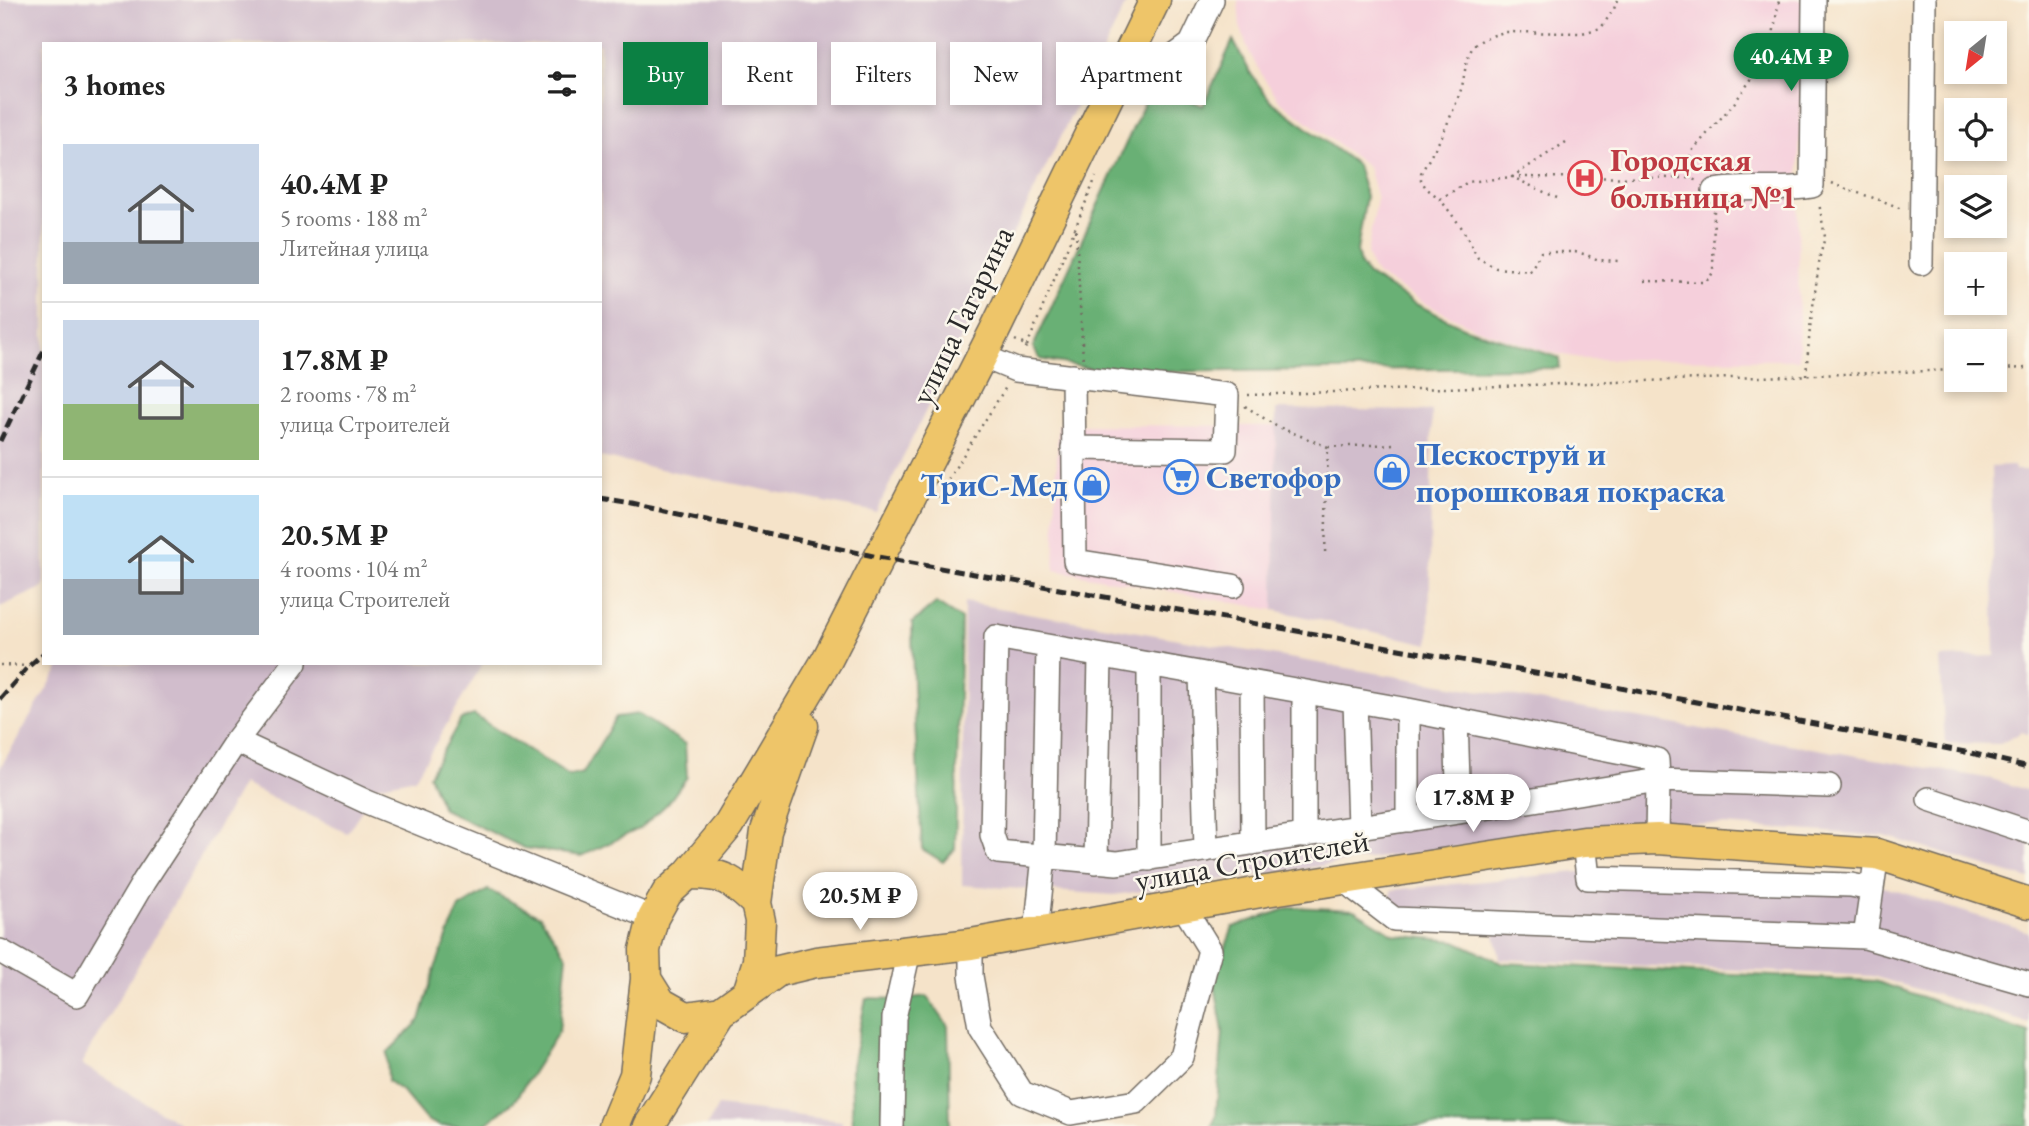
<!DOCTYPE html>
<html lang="en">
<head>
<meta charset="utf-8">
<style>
  body { margin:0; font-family:"EB Garamond",serif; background:#f2f2f2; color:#222; height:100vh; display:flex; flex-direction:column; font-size:26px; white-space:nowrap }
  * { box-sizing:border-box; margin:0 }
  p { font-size:23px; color:#767676 }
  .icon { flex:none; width:38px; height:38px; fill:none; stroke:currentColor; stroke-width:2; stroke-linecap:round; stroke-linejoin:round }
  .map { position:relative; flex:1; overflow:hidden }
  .panel { position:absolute; left:42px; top:42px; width:560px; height:623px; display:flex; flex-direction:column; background:#fff; border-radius:0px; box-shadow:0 4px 10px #0003 }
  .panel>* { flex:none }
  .hud { position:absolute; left:623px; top:42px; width:665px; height:63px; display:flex; gap:14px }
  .needle { width:46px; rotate:210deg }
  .controls { position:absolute; left:1944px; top:21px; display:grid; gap:14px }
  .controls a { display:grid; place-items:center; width:63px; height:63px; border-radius:0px; background:#fff; box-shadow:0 4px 10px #0003; font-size:35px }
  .price { position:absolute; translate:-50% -60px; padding:0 16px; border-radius:24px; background:#fff; color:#222; font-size:23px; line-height:46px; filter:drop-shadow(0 2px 4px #0008) }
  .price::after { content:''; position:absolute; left:50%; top:42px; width:21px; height:16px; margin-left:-10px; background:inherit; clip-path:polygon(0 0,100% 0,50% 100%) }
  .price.selected { background:#0b8043; color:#fff }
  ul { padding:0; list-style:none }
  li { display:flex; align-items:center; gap:21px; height:175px; padding:0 21px }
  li+li { border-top:2px solid #e0e0e0 }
  li span { display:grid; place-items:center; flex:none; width:196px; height:140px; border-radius:0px; color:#555 }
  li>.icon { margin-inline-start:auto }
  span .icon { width:84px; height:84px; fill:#fffc; stroke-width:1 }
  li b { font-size:30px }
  h2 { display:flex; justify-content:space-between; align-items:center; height:84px; padding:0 21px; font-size:30px }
  .tag { padding:0 24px; border-radius:0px; background:#fff; box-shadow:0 4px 10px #0003; font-size:24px; line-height:63px }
  .tag.selected { background:#0b8043; color:#fff }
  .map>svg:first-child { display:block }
  .built { fill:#f5cfdb }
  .industrial { fill:#d1bdcc }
  .forest { fill:#69b074; stroke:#4a6e50; stroke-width:2 }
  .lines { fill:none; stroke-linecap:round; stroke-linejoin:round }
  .minor-casing { stroke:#726b62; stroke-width:26 }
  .major-casing { stroke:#726b62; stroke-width:33 }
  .path { stroke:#726b62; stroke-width:2.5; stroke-dasharray:2 5; stroke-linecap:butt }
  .minor { stroke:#fff; stroke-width:23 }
  .major { stroke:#eec569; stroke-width:30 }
  .rail { stroke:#2b2b2b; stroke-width:5; stroke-dasharray:10 5; stroke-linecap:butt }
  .labels { text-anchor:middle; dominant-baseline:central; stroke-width:5; stroke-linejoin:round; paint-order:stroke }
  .health-label { font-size:32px; font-weight:bold; fill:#be3a42; stroke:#fbf7ec; text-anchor:start }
  .street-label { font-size:32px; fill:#2b2b2b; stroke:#fbf7ec }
  .shop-label { font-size:32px; font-weight:bold; fill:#366cbe; stroke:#fbf7ec; text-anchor:start }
</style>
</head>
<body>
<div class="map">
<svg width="2029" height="1126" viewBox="0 0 2029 1126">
  <rect width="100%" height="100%" fill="#fbf7ec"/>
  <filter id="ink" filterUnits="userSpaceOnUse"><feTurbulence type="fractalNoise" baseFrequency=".0143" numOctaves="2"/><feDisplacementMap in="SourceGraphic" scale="14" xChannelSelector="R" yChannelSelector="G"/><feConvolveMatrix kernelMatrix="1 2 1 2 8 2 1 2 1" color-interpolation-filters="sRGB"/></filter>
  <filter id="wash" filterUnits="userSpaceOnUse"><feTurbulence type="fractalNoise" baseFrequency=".00686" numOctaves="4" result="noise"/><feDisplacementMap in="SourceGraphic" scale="28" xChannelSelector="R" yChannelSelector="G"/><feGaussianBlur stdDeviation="1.57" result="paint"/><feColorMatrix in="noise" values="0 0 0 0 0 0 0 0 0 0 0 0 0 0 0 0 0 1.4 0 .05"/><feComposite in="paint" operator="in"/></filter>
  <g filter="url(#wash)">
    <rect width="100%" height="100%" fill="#f5e3c9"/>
    <!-- built -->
    <path class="built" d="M1238,0H1804L1798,189L1799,360L1584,359L1549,352L1475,328L1426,304L1377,275L1371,266L1367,253L1377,199L1368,167L1280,101L1263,77L1249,52L1240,26Z
      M1058,425L1276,426L1274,610L1054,570Z"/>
    <!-- industrial -->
    <path class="industrial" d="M0,0H1128L876,512L600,457V44H44V587L0,607Z
      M1276,409L1432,411L1429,644L1274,610Z
      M2014,466L2015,470H2029V735L2022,732L2000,744L1945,743L1940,658L1995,656L1991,467Z
      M964,602L1992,779L2029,791V879L1885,836L1647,820L1114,895L962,885Z
      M62,663H483L415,778L377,786L347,833L243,784L81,1064L184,1126H0V768Z
      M1578,872L1852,877L2029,932V1024L2006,1015L1872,976L1500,959L1494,929L1390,922L1391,890Z
      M718,1106L842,1121V1126H707Z"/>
    <!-- forest -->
    <path class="forest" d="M1233,40L1251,74L1270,100L1357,165L1366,196L1357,251L1360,265L1368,275L1418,305L1463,327L1560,358L1559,368L1109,372L1040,359L1033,347L1153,84L1203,106Z
      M936,603L961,619L955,849L943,862L922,849L913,686L912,623Z
      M638,714L685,744L687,777L668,803L641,828L582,856L524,848L443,809L429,775L461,719L474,715L569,776L583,773L616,717Z
      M488,890L540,916L567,956L559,1031L515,1100L484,1126H440L426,1120L402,1091L388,1081L387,1053L420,1020L435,968L459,908Z
      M1292,907L1354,910L1395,935L1455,941L1503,963L1875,981L2029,1033V1126H1212L1216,1116L1223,1031L1214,980L1233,927Z
      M927,996L948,1026L950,1126H853L851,1071L866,998L901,999Z"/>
  </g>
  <g filter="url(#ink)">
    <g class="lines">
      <!-- minor casing -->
      <g class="minor-casing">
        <path id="minor" d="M1117,76L1162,65L1191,44L1212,0
          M1714,191C1746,185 1779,192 1812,186L1814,0
          M1921,263L1924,0
          M982,356L1016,370L1227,395L1225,450L1073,448
          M1073,376L1075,561L1233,586
          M1149,664V859
          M1201,674L1206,850
          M1252,683L1253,843
          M1304,692V836
          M1355,701L1359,827
          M1456,719L1459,812
          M236,741L367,802L653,918
          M1929,799L2029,832
          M1408,820V710
          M1657,839L1658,780L1657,760L1408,710L996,637L992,835L998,852L1117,863L1459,812L1658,780L1829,786
          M1584,842L1588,878L1851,885L1871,889
          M1096,862L1100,656
          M1342,879L1394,919L1865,937L2029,984
          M1036,933L1044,856L1048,647
          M1865,937L1877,854
          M971,944V976L980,1027L1022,1093L1071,1113L1136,1102L1182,1057L1210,950L1183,906
          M0,951L77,995L144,881L236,741L295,663
          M892,1126L894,1018L909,951"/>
      </g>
      <!-- major casing -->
      <g class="major-casing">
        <path id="major" d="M688,874C725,874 729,878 756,903
          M646,979L661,1003L686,1017L721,1012
          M748,993L758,961L760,921L756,903L766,831L803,726
          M614,1126L635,1075L646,979L645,950L653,918L667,893L688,874L729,825L827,660L995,330L1155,0
          M649,1126L721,1012L778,971L816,962L971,944L1266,891L1584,842L1657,839L1877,854L2029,903"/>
      </g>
      <!-- path -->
      <path class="path" d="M1617,0L1614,9L1601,28L1582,33L1504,32L1485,38L1473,46L1467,59L1462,87L1455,106L1442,136L1421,173V180L1426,188L1440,199L1462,228L1478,258L1496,268L1530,271L1541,252H1575L1584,254L1599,260L1619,261
        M1690,178V156L1692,151L1735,102L1770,53L1779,0
        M1832,183C1855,194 1881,198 1903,210
        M1557,198L1512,177L1566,142
        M1440,199L1468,182L1512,177L1690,178L1697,181
        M1076,230L1083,360
        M1644,281L1703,282L1709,279L1713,272L1714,209
        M1015,340L1027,346L1025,350
        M1027,346L1096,177
        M1995,369L2029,368
        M1806,375L1810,328L1820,256L1825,237L1819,203
        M1248,395L1956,370
        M1245,406L1276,426L1328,447L1325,554
        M1328,447L1395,444
        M937,497L1006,387
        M0,665L29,666"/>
      <!-- minor -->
      <use href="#minor" class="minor"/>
      <!-- major -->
      <use href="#major" class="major"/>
      <!-- rail -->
      <path class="rail" d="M0,441L44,350
        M600,499L632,504L878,557L1637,691L1971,753L2029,767
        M0,699L29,666L44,653"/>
    </g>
  </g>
  <!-- icons -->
  <defs>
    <g id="hospital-ring" transform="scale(1.75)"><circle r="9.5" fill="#fbf7ec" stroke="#e0444e" stroke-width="1.5"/><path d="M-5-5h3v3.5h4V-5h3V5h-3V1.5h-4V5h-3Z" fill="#e0444e"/></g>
    <g id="shop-ring" transform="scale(1.75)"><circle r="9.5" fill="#fbf7ec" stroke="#3f7fe0" stroke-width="1.5"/><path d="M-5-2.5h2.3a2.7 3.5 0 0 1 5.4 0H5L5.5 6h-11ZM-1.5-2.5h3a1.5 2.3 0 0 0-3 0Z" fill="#3f7fe0"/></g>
    <g id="supermarket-ring" transform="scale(1.75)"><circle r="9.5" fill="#fbf7ec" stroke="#3f7fe0" stroke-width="1.5"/><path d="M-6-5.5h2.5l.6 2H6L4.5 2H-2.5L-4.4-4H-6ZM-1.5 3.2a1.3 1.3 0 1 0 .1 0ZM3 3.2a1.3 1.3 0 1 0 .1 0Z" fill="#3f7fe0"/></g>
  </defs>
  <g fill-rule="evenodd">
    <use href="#hospital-ring" x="1585" y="178"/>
    <use href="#shop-ring" x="1392" y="472"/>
    <use href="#supermarket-ring" x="1181" y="477"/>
    <use href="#shop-ring" x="1092" y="485"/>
  </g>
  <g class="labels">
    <!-- health labels -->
    <g class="health-label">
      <text x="1610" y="160">Городская<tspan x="1610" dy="37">больница №1</tspan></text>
    </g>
    <!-- street labels -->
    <g class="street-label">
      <text transform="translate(962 315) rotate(-64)">улица Гагарина</text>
      <text transform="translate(1252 860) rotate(-10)">улица Строителей</text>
    </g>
    <!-- shop labels -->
    <g class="shop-label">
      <text x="1416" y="454">Пескоструй и<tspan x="1416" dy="37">порошковая покраска</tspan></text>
      <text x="1206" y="477">Светофор</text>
      <text x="1068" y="485" text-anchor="end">ТриС-Мед</text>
    </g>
  </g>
</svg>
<div class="controls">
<a><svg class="needle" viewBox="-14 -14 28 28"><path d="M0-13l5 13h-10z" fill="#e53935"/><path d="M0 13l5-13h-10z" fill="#767676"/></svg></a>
<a><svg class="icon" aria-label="locate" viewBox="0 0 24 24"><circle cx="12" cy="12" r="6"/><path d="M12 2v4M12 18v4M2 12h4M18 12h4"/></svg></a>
<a><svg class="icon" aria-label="layers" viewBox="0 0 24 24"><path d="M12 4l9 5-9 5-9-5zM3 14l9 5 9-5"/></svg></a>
<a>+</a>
<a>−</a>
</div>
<b class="price selected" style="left:1791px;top:93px">40.4M ₽</b>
<b class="price" style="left:1473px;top:834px">17.8M ₽</b>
<b class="price" style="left:860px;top:932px">20.5M ₽</b>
<div class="hud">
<a class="tag selected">Buy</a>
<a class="tag">Rent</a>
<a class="tag">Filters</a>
<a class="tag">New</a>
<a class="tag">Apartment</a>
</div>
<section class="panel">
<h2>3 homes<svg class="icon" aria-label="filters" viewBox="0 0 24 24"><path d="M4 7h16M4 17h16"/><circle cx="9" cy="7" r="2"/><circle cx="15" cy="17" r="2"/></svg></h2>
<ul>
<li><span style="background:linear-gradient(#c9d6e8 70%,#9aa5b1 0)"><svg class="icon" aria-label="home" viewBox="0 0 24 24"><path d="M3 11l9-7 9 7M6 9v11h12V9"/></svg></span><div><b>40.4M ₽</b><p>5 rooms · 188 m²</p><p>Литейная улица</p></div></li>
<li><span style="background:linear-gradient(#c9d6e8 60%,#8fb573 0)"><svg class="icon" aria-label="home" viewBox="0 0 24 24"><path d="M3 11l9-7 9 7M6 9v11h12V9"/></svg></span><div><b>17.8M ₽</b><p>2 rooms · 78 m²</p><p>улица Строителей</p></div></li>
<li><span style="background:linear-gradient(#bfe0f5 60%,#9aa5b1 0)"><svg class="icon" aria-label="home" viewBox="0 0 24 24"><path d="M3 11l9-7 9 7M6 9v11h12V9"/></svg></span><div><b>20.5M ₽</b><p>4 rooms · 104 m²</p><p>улица Строителей</p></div></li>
</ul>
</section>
</div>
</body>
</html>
